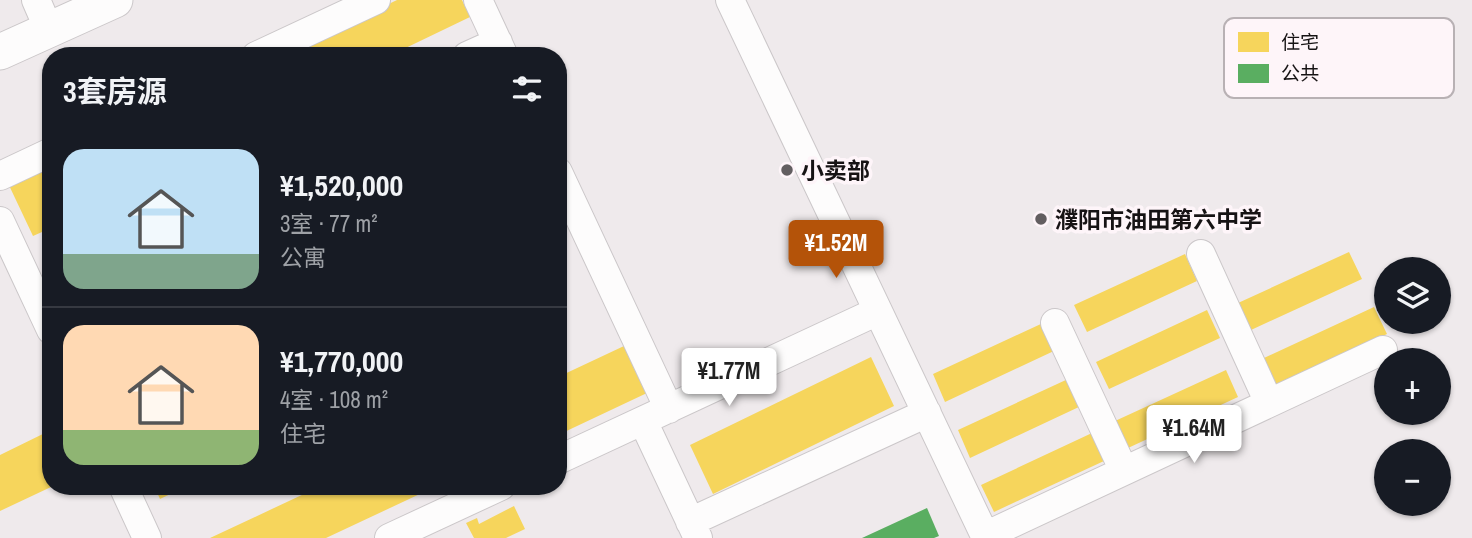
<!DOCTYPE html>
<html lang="zh">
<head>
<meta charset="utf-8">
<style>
  body { margin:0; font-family:"Archivo Narrow","Noto Sans SC",sans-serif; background:#242831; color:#f1f3f6; height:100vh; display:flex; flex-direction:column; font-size:26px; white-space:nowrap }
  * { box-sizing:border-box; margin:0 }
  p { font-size:23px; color:#9ea1a6 }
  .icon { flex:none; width:38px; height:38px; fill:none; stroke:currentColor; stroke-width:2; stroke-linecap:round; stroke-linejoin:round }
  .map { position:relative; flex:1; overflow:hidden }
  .sheet { position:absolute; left:42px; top:47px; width:525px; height:448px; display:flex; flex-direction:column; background:#171b24; border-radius:28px; box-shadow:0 2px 5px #0004 }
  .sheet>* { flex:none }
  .buttons { position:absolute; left:1374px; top:257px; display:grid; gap:14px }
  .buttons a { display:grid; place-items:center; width:77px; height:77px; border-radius:50%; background:#171b24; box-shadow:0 2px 5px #0004; font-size:35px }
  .price { position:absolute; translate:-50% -60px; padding:0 16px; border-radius:7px; background:#fff; color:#222; font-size:23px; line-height:46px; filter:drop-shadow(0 2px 4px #0008) }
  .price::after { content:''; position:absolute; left:50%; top:42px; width:21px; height:16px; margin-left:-10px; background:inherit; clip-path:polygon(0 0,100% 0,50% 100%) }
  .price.selected { background:#b45309; color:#fff }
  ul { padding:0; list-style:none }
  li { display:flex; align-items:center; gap:21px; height:175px; padding:0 21px }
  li+li { border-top:2px solid #363941 }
  li span { display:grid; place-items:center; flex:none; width:196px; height:140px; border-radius:21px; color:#555 }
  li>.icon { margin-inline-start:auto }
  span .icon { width:84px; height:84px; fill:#fffc; stroke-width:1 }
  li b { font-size:30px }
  h2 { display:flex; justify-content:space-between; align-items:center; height:84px; padding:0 21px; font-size:30px }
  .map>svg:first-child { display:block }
  .homes { fill:#f6d55c }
  .public { fill:#5aae61 }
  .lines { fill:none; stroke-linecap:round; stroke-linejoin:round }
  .minor-casing { stroke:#cbc7c9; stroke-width:30 }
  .tertiary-casing { stroke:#cbc7c9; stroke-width:37 }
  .minor { stroke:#fdfcfc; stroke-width:28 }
  .tertiary { stroke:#fdfcfc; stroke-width:35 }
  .poi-dot { fill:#625e60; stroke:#fef5f9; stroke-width:2.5 }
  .labels { text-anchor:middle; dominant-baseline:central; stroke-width:7; stroke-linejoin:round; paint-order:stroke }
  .poi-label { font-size:23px; font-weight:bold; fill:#161314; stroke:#fef5f9; text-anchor:start }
  .key { fill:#fef5f9; stroke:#b8b1b4; stroke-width:2 }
  .key-label { font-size:19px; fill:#161314 }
</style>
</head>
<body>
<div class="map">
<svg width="1472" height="538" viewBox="0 0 1472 538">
  <rect width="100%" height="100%" fill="#efeaec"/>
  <!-- homes -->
  <path class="homes" d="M397,0H462L470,17L389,56H289L287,53Z
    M51,157V228L33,236L6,179Z
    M1349,252L1362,279L1251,330L1238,303Z
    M1185,254L1197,281L1087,332L1074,305Z
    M558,306L565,320L558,323Z
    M1374,307L1387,334L1277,386L1264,358Z
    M1207,310L1220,338L1109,389L1096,362Z
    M1043,323L1056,350L945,402L933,374Z
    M624,346L647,393L558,435V377Z
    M871,357L894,406L713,494L690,445Z
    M1226,370L1238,397L1128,448L1115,421Z
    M1068,379L1081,406L970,458L958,430Z
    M51,430V487L0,511V455Z
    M1092,433L1104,461L994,512L981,485Z
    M154,486H187L160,499Z
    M321,486H419L422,493L326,538H210Z
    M514,506L525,529L506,538H474L466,523L477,518L479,524Z"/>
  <!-- public -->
  <path class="public" d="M927,508L939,536L934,538H862Z"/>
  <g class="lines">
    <!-- minor casing -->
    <g class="minor-casing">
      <path id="minor" d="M36,0L49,30
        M478,0L504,56
        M730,0L986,538
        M256,56L376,0
        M467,56L498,42
        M558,172L669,409
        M0,176L51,152
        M0,221L51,330
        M1201,254L1269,403
        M1055,323L1124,471
        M643,421L698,538
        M558,460L878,311
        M123,486L147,538
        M690,522L927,413
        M985,536L1383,350
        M389,538L501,486"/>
    </g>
    <!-- tertiary casing -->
    <g class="tertiary-casing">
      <path id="tertiary" d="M0,52L115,0"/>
    </g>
    <!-- minor -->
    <use href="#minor" class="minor"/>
    <!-- tertiary -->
    <use href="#tertiary" class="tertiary"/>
  </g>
  <!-- markers -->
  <g class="poi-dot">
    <circle cx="787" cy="170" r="7"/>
    <circle cx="1041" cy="219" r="7"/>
  </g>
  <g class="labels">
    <!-- poi labels -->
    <g class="poi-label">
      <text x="801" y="170">小卖部</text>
      <text x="1055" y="219">濮阳市油田第六中学</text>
    </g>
  </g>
  <!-- legend -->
  <rect x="1224" y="18" width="230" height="80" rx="10" class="key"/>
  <rect x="1238" y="32" width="31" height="20" fill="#f6d55c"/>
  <rect x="1238" y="64" width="31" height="19" fill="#5aae61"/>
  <g class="key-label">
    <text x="1281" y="49">住宅</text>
    <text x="1281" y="80">公共</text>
  </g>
</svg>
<div class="buttons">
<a><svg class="icon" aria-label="layers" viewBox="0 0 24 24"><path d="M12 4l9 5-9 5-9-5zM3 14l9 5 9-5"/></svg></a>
<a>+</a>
<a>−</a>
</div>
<b class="price selected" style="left:836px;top:280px">¥1.52M</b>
<b class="price" style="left:729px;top:408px">¥1.77M</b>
<b class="price" style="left:1194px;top:465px">¥1.64M</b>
<section class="sheet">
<h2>3套房源<svg class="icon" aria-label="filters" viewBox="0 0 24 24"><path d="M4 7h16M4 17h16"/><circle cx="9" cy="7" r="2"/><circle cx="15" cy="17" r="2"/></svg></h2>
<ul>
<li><span style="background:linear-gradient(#bfe0f5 75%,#7fa58c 0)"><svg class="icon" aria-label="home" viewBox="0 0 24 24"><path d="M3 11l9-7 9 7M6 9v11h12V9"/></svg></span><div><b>¥1,520,000</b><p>3室 · 77 m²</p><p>公寓</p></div></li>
<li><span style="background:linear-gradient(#ffd9b3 75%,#8fb573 0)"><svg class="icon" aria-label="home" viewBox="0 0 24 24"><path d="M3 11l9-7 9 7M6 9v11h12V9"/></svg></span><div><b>¥1,770,000</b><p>4室 · 108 m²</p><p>住宅</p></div></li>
</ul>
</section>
</div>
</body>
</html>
